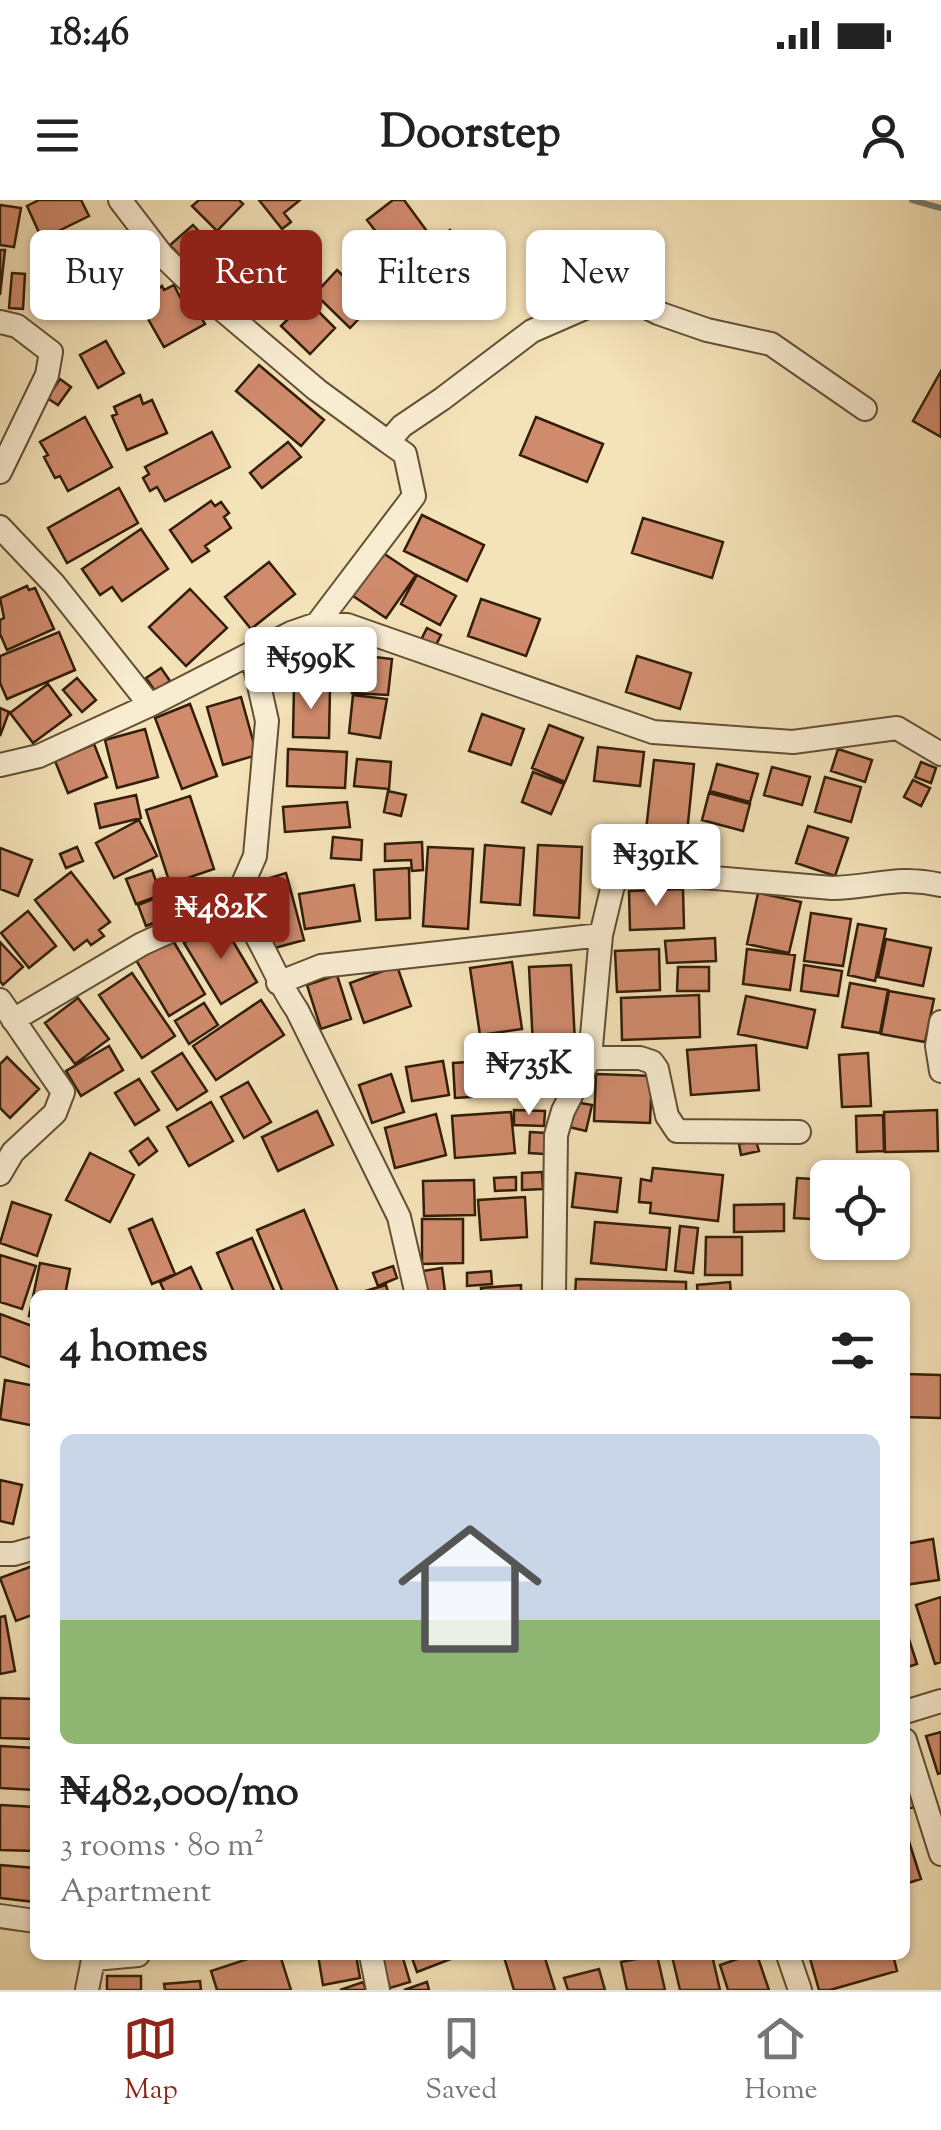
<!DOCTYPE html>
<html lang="en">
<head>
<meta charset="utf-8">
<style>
  body { margin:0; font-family:"Sorts Mill Goudy",serif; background:#f2f2f2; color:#222; height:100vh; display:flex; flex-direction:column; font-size:38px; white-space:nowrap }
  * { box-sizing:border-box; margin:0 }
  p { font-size:32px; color:#767676 }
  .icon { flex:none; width:55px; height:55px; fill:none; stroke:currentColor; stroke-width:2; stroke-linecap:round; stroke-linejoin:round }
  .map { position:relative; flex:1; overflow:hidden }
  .drawer { position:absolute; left:30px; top:1090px; width:880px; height:670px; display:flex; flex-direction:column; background:#fff; border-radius:15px; box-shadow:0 2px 8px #0004 }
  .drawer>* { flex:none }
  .top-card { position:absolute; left:30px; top:30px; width:882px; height:90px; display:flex; gap:20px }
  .tools { position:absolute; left:810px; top:960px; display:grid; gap:20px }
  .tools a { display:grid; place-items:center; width:100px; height:100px; border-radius:15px; background:#fff; box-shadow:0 2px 8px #0004; font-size:50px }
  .price { position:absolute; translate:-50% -85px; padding:0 22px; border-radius:10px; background:#fff; color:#222; font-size:32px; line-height:65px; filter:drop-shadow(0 2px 5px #0008) }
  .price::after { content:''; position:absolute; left:50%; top:60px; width:30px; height:22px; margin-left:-15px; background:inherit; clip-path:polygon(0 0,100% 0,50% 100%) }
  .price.current { background:#8f2418; color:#fff }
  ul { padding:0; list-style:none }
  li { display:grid; align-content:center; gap:20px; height:530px; padding:0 30px }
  li span { display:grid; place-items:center; height:310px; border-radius:15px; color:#555 }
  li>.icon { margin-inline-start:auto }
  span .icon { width:180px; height:180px; fill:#fffc; stroke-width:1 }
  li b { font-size:42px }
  h2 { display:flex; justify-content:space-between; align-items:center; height:120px; padding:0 30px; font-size:42px }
  .tag { padding:0 35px; border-radius:15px; background:#fff; box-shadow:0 2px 8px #0004; font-size:35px; line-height:90px }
  .tag.current { background:#8f2418; color:#fff }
  .status { display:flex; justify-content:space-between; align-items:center; height:70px; padding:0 50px; background:#fff; direction:ltr }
  .status svg { height:28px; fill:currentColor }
  header { display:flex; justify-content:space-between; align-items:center; height:130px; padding:0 30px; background:#fff; font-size:45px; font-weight:700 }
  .dock { display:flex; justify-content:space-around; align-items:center; height:140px; border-top:2px solid #e0e0e0; background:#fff; font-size:28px; color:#767676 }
  .dock a { display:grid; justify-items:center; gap:5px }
  .dock .current { color:#8f2418 }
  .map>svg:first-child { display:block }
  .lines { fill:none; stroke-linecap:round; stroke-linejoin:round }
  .stream { stroke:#737d72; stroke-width:6 }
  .building { fill:#d08b6d; stroke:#321e08; stroke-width:2.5 }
  .minor-casing { stroke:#624f34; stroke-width:26 }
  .minor { stroke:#f8ecd1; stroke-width:22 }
</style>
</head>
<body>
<div class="status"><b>18:46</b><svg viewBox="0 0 49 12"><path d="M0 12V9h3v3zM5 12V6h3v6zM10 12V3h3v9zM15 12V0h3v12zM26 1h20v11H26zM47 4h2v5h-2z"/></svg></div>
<header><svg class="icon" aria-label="menu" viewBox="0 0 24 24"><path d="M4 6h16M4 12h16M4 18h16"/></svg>Doorstep<svg class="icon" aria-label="person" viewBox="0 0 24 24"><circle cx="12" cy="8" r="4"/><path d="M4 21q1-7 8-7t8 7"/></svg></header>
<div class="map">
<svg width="941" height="1790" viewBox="0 0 941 1790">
  <rect width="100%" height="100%" fill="#f4e2b8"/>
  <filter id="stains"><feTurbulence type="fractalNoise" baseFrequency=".002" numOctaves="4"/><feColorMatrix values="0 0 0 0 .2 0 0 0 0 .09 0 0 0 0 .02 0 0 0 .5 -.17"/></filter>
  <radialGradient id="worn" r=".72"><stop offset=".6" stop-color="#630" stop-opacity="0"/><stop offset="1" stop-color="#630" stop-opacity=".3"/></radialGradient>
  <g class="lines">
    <!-- stream -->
    <path class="stream" d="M912,0L941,8"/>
  </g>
  <!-- building -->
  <path class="building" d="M39,0H81L89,16L42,39L27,6Z
    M199,0H239L243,4L217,31L192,6Z
    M259,0H300L284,13L291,22L282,29Z
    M393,0H404L432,38L406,58L396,45L390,50L367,20Z
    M0,5L21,8L14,47L0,45Z
    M193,25L209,42L186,63L170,45Z
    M450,30L467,52L439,74L421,51Z
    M0,50H5L0,95Z
    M337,70L373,104L350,128L315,94Z
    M12,73L25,74L23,109L9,108Z
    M174,85L180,97L187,93L205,124L164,147L139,103L162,86L164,90Z
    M307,100L335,128L310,154L281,126Z
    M106,141L124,173L98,188L80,155Z
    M259,165L324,220L301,246L236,191Z
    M941,171V237L913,221Z
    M60,179L71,187L58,205L47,198Z
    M140,195L143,204L152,200L167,233L127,250L112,216L117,214L114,207Z
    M85,217L112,267L68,291L60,276L55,278L44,257L48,255L40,242Z
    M536,217L603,244L587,282L520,255Z
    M212,232L230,267L165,301L157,287L150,291L143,278L149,274L145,267Z
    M288,242L301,257L262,288L250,273Z
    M119,288L138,323L67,363L48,328Z
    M211,301L215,306L221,302L229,313L224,317L231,328L205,346L209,351L192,362L170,330Z
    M422,315L484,345L467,381L404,351Z
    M643,318L723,342L712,378L632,353Z
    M141,329L168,369L122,401L112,387L100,395L82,369Z
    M383,353L416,375L386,418L353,396Z
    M269,362L295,394L251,429L225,397Z
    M417,375L456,396L440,425L401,404Z
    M27,386L29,390L35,388L54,429L7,450L0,434V420L4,418L0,398Z
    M190,389L227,428L186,466L149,427Z
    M481,399L540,419L526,456L468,436Z
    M427,428L441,435L434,449L420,442Z
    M59,432L75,470L7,499L0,483V456Z
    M358,455L392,459L388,495L352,493Z
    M637,456L691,473L680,509L626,492Z
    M161,468L170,481L155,491L146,478Z
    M77,478L96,500L82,512L63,490Z
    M48,484L71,515L33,543L10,513Z
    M294,486L330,488L329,538L293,537Z
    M353,495L387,499L380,538L349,533Z
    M241,497L257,555L223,565L207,507Z
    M190,504L217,576L182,589L155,518Z
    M0,508L9,512L0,536Z
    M482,514L524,529L511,565L469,551Z
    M549,525L583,538L565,582L532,568Z
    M145,529L158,577L117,588L105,540Z
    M94,544L107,577L68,593L55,561Z
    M598,547L644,552L640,586L594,581Z
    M288,549L347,552L345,588L287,586Z
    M838,549L872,560L865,582L831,571Z
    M357,559L391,562L389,589L354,586Z
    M654,560L694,564L686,643L645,639Z
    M921,562L936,568L931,583L915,577Z
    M717,564L758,574L750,602L710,591Z
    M772,567L810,577L802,605L764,595Z
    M533,572L564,584L551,614L522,602Z
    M825,577L861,587L851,622L815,612Z
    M913,580L930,588L921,606L904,597Z
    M388,591L406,595L401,616L384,612Z
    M709,593L750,604L743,631L702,620Z
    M136,595L141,618L100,628L95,604Z
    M190,596L214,669L170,684L146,610Z
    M347,602L350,627L285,632L283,607Z
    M139,620L157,656L114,678L96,643Z
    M808,626L848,638L835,676L796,663Z
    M333,637L362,640L361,660L331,658Z
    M422,642L423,670L412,671L411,660L385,661V644Z
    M485,645L524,648L520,705L481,702Z
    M538,645L582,647L579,718L534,715Z
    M77,647L83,661L66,668L60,654Z
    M428,647L473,649L468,729L423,726Z
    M0,648L32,660L18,696L0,689Z
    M409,668L410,718L376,720L374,670Z
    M152,670L161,695L136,704L126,679Z
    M71,672L110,722L99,730L104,736L91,745L87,740L74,750L35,700Z
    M286,673L304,740L271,749L253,683Z
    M354,685L360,721L305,729L299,694Z
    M683,689L684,728L630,730L629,691Z
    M758,693L801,702L789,753L747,744Z
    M163,695L171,716L146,726L138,705Z
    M28,711L56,746L29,768L1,733Z
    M811,713L851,719L843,766L804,761Z
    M221,721L257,782L221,804L184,743Z
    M858,724L886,729L875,781L848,775Z
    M715,738L716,761L667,763L665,741Z
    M172,739L205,794L169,816L136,760Z
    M886,739L931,748L923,786L878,777Z
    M0,742L23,767L3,785L0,781Z
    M659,749L660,790L617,792L615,751Z
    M747,749L795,755L790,790L743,784Z
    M512,762L522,829L480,835L470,768Z
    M571,765L575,843L533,846L529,767Z
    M804,765L842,771L838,796L801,791Z
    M397,766L411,806L364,823L350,783Z
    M678,767H709V791H677Z
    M132,773L175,836L142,858L99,795Z
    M337,775L351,819L321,829L307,785Z
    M850,783L888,790L880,833L842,827Z
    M889,791L934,799L925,842L881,834Z
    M699,795L700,837L622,840L621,798Z
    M746,796L815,810L807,848L738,834Z
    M78,798L109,839L75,864L45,823Z
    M261,800L284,835L216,880L193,846Z
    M204,803L218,825L189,844L175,821Z
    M756,845L759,890L691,895L687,850Z
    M109,846L123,870L81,896L66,871Z
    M554,852L568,854L565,873L551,872Z
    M182,853L207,891L177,910L152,872Z
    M868,853L871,906L842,907L839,855Z
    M7,857L39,889L10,918L0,908V864Z
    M443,861L449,895L412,901L406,867Z
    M485,861L486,896L455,898L453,863Z
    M391,874L404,912L372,923L359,885Z
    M596,874L652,876L650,923L594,921Z
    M139,879L159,910L135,925L115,893Z
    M248,882L271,922L244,938L221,897Z
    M211,902L233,941L189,966L167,927Z
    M575,902L592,905L586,931L569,927Z
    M514,910L545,911L544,926L514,925Z
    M937,910L938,951L885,952L884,912Z
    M317,911L333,945L278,971L262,937Z
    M511,912L515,953L455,958L452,916Z
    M436,914L446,955L395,968L385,928Z
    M883,915L884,951L857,952L856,916Z
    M530,932L546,933L544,954L529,953Z
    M148,938L157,951L139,965L130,951Z
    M756,941L759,951L741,955L739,944Z
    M90,953L134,975L110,1022L66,1000Z
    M653,968L723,975L718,1021L650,1013L651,1003L639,1002L641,979L651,981Z
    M542,972L543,989L522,990V973Z
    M576,973L621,978L617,1012L572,1007Z
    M516,977V990L495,991L494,978Z
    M797,978L828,980V1020L794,1018Z
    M474,980L475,1015L424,1016L423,981Z
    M525,997L527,1037L481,1040L478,1000Z
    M12,1002L51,1015L37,1056L0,1043Z
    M784,1004V1031L734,1032V1005Z
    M304,1010L338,1091L329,1095H284L257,1030Z
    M152,1019L175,1074L152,1084L129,1029Z
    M422,1019H463V1063L422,1064Z
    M595,1022L670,1028L666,1070L591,1063Z
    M680,1026L698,1028L693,1073L675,1071Z
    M706,1037H742V1075H705Z
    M252,1038L276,1095H235L217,1053Z
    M0,1055L36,1066L22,1109L0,1102Z
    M40,1063L70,1069L65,1095H35V1117L29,1116Z
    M393,1066L397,1078L378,1086L373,1073Z
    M191,1067L204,1095H166L160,1082Z
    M442,1068L445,1092L426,1094L423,1071Z
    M491,1071L492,1084L467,1086V1073Z
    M576,1079L686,1082V1095H575Z
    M730,1082L731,1095H698L697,1085Z
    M386,1085L389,1095H352L379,1087Z
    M521,1085V1095H482L481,1088Z
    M0,1114L35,1127V1169L0,1156Z
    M905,1174L941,1175V1218L905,1217Z
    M5,1180L35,1186V1226L0,1219Z
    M0,1280L22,1285L13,1324L0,1321Z
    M933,1339L939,1380L905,1385V1344Z
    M35,1365V1414L16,1421L0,1378Z
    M941,1397V1462L935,1464L916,1405Z
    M5,1416L15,1471L0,1474V1417Z
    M905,1427L917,1464L905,1468Z
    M0,1498L35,1499V1539L0,1538Z
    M941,1532V1573L938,1574L926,1536Z
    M0,1546L35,1548V1590L0,1588Z
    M905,1578L915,1607L905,1609Z
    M0,1605L35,1607V1651L0,1650Z
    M905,1629L921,1679L905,1684Z
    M0,1665L35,1668V1702L0,1698Z
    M260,1755H280L291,1790H217L211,1771Z
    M318,1755H356L360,1778L323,1785Z
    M380,1755H402L410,1782L390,1788Z
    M411,1755H461L417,1772Z
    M510,1755H544L555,1790H514L504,1757Z
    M657,1755L665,1790H627L621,1762Z
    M712,1755L720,1790H680L672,1756Z
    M749,1755H757L769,1790H728L720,1765Z
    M809,1755H893L897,1771L830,1790H819Z
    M599,1769L605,1790H568L564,1778Z
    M107,1776H141V1790H107Z
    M200,1781L201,1790H165L164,1784Z
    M363,1782L366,1790H340Z
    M427,1782L429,1790H404Z"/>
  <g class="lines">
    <!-- minor casing -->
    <g class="minor-casing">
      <path id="minor" d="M120,0L162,55L192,84L317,190L388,242
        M0,122L17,126L51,152L47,175L0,272
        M0,327L54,384L150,505
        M317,424L414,296L405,254L388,242L402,226L442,199L532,131L610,97L630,99L658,113L707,130L771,144L865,209
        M0,565L39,556L150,505L291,433L317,424L347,425L653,532L793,542L897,528L941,554
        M234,704L255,656L267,521L252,454
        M278,783L321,766L601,735
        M0,800L63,892L55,913L13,952L0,974
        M13,820L142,744L186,724L213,705L234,704C262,735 273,776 297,810L399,1017L417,1095
        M941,822L937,846L941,871
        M590,858H640L652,862L657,869L667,916L677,931L799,932
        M554,1095L556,935L563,911L590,858L601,735L613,685L620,676L633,671L832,688C874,687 899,675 941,685
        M0,1354H14L35,1348
        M905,1512L941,1501
        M905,1540L941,1654
        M0,1716L35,1721
        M371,1755L378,1790
        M788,1755L800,1790
        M95,1759L138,1755
        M87,1790L94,1755"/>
    </g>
    <!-- minor -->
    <use href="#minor" class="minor"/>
  </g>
  <rect width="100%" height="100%" filter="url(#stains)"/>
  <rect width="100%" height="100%" fill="url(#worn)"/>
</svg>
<div class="tools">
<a><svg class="icon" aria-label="locate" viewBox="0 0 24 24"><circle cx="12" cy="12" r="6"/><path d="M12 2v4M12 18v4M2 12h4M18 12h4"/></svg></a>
</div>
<b class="price" style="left:311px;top:512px">₦599K</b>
<b class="price" style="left:656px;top:709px">₦391K</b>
<b class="price current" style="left:221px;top:762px">₦482K</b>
<b class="price" style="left:529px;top:918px">₦735K</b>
<div class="top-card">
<a class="tag">Buy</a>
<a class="tag current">Rent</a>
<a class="tag">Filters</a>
<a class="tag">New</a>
</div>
<section class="drawer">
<h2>4 homes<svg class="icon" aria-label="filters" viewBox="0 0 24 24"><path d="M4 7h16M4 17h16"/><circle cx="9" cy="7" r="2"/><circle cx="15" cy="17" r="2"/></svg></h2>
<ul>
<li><span style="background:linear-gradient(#c9d6e8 60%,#8fb573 0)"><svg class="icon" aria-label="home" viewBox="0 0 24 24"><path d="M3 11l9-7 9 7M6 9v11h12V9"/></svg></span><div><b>₦482,000/mo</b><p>3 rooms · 80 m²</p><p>Apartment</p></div></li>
</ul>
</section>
</div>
<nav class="dock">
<a class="current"><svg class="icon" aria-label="map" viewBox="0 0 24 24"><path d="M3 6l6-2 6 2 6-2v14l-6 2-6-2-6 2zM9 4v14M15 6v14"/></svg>Map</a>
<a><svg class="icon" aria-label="saved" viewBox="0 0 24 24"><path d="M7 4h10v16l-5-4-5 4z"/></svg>Saved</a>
<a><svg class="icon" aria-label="home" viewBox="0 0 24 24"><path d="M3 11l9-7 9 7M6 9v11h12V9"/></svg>Home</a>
</nav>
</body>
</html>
